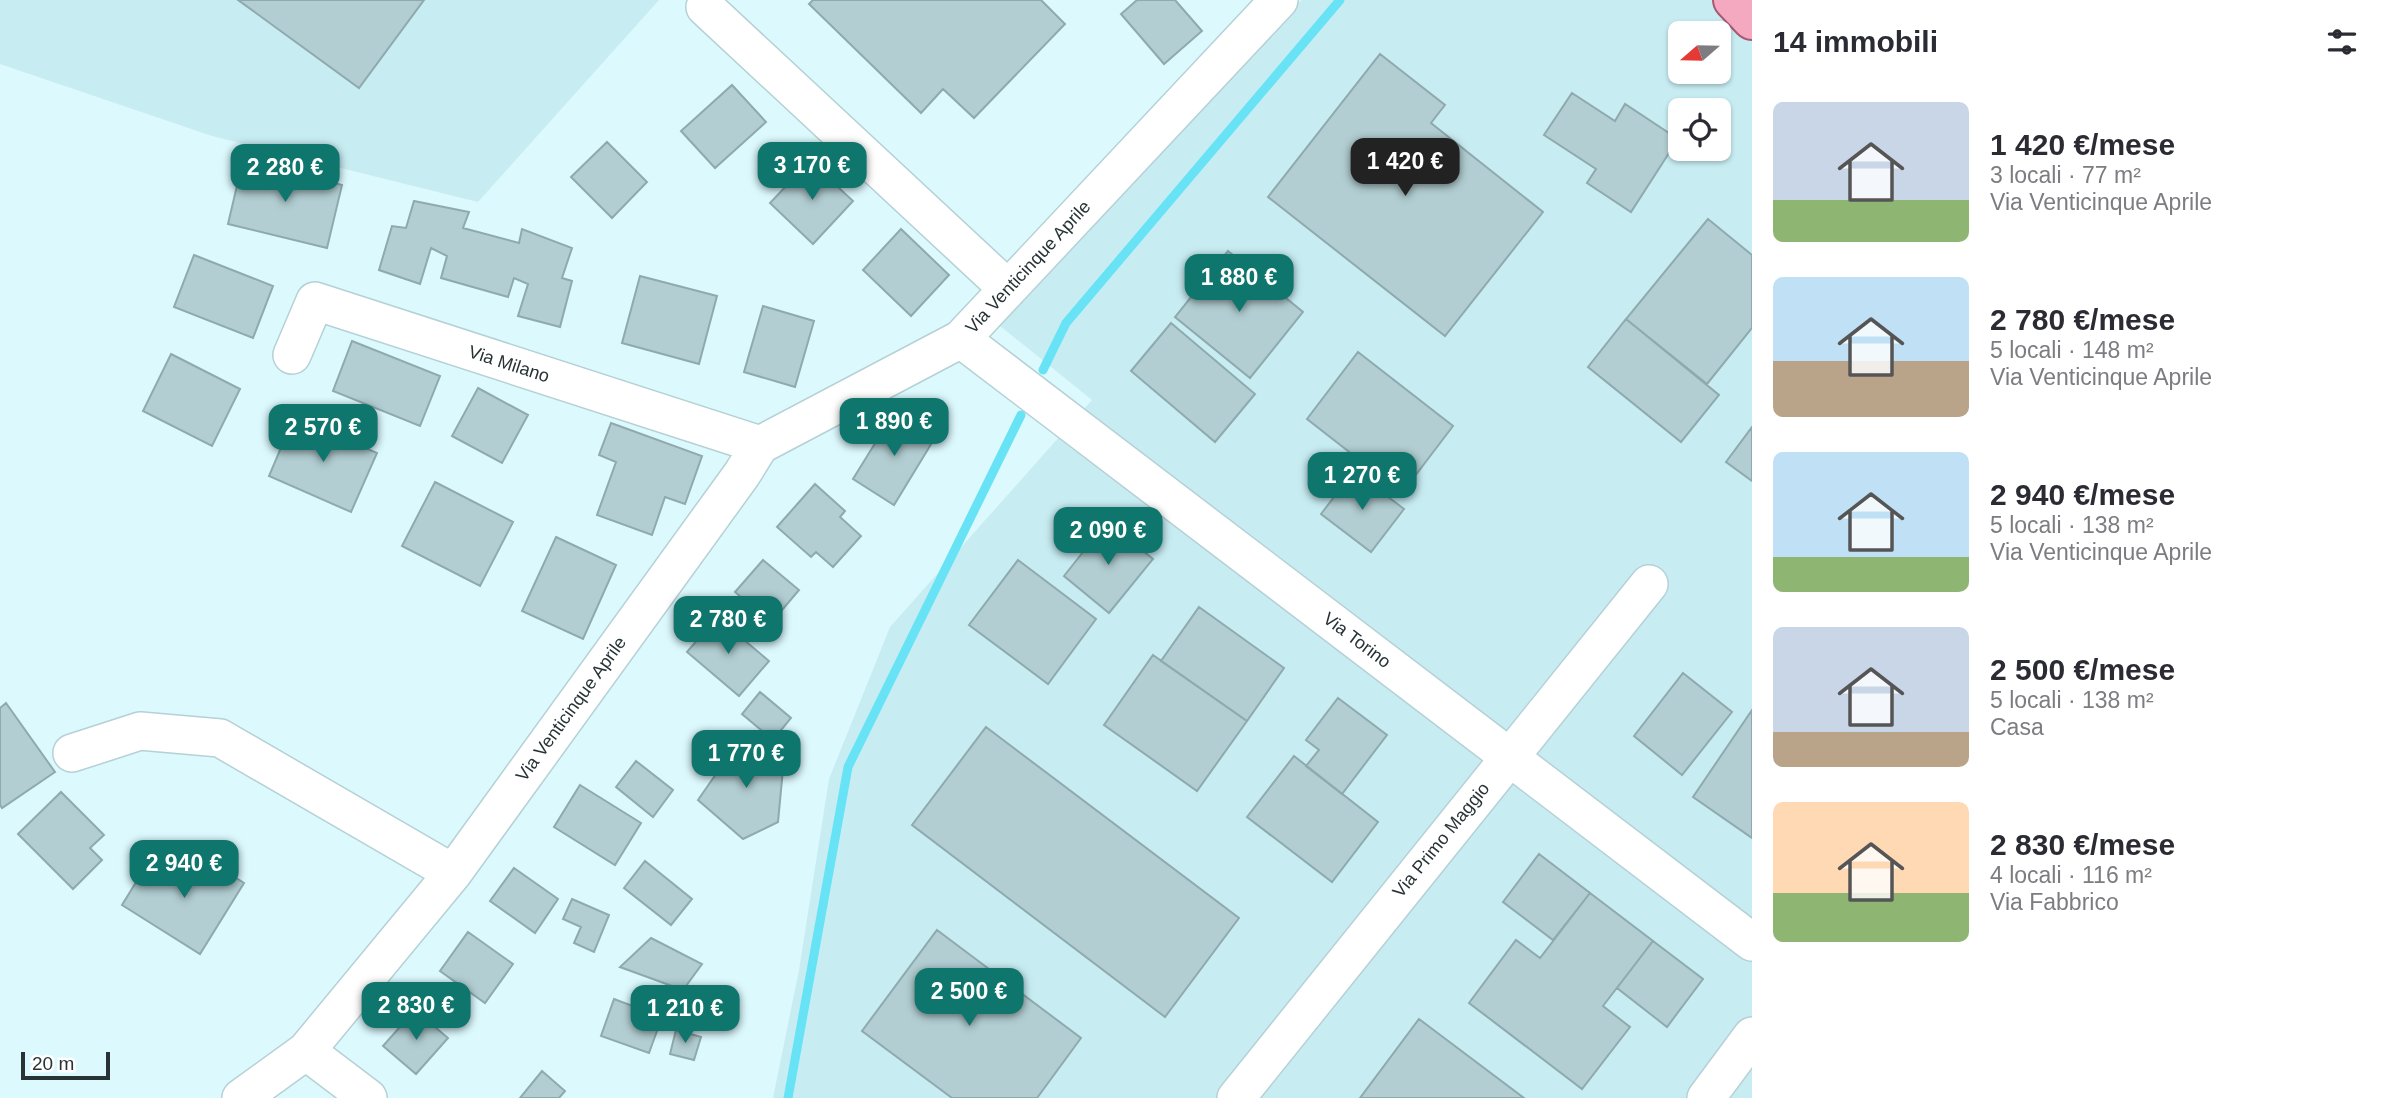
<!DOCTYPE html>
<html lang="it">
<head>
<meta charset="utf-8">
<style>
  body { margin:0; font-family:Arial,sans-serif; background:#f2f2f3; color:#2b2b33; height:100vh; display:flex; flex-direction:column; font-size:26px; white-space:nowrap }
  * { box-sizing:border-box; margin:0 }
  p { font-size:23px; color:#7c7c81 }
  .icon { flex:none; width:38px; height:38px; fill:none; stroke:currentColor; stroke-width:2; stroke-linecap:round; stroke-linejoin:round }
  .map { position:relative; flex:1; overflow:hidden }
  .sheet { display:flex; flex-direction:column; background:#fff; width:630px }
  .sheet>* { flex:none }
  .needle { width:46px; rotate:250deg }
  .controls { position:absolute; left:1668px; top:21px; display:grid; gap:14px }
  .controls a { display:grid; place-items:center; width:63px; height:63px; border-radius:10px; background:#fff; box-shadow:0 2px 5px #0004; font-size:35px }
  .scale { position:absolute; left:21px; bottom:18px; width:89px; box-sizing:border-box; padding-left:7px; border:4px solid #283335; border-top:0; font-size:19px; line-height:24px; white-space:nowrap; color:#283335; -webkit-text-stroke:5px #fff; paint-order:stroke }
  .price { position:absolute; translate:-50% -60px; padding:0 16px; border-radius:14px; background:#0f766e; color:#fff; font-size:23px; line-height:46px; filter:drop-shadow(0 2px 4px #0008) }
  .price::after { content:''; position:absolute; left:50%; top:42px; width:21px; height:16px; margin-left:-10px; background:inherit; clip-path:polygon(0 0,100% 0,50% 100%) }
  .price.on { background:#222; color:#fff }
  ul { padding:0; list-style:none }
  li { display:flex; align-items:center; gap:21px; height:175px; padding:0 21px }
  li span { display:grid; place-items:center; flex:none; width:196px; height:140px; border-radius:10px; color:#555 }
  li>.icon { margin-inline-start:auto }
  span .icon { width:84px; height:84px; fill:#fffc; stroke-width:1 }
  li b { font-size:30px }
  h2 { display:flex; justify-content:space-between; align-items:center; height:84px; padding:0 21px; font-size:30px }
  main { display:flex; flex:1; min-height:0 }
  .map>svg:first-child { display:block }
  .built { fill:#c7edf3; fill-rule:evenodd }
  .lines { fill:none; stroke-linecap:round; stroke-linejoin:round }
  .stream { stroke:#68e3f5; stroke-width:9 }
  .building { fill:#b2ced2; stroke:#8eaaae; stroke-width:2 }
  .minor-casing { stroke:#b5d1d5; stroke-width:40 }
  .major-casing { stroke:#a85a75; stroke-width:42 }
  .minor { stroke:#fff; stroke-width:37 }
  .major { stroke:#f4a9c1; stroke-width:38 }
  .labels { text-anchor:middle; dominant-baseline:central; stroke-width:7; stroke-linejoin:round; paint-order:stroke }
  .street-label { font-size:18px; fill:#283335; stroke:#fff }
</style>
</head>
<body>
<main>
<div class="map">
<svg width="1752" height="1098" viewBox="0 0 1752 1098">
  <rect width="100%" height="100%" fill="#dcf9fe"/>
  <!-- built -->
  <path class="built" d="M0,0H659L478,202L212,136L0,64Z
    M1302,0H1728L1752,25V1098H773L799,970L829,779L890,627L1092,400L974,305L1190,89ZM1680,33H1718V72H1680ZM1680,110H1718V149H1680Z"/>
  <g class="lines">
    <!-- stream -->
    <path class="stream" d="M1043,370L1066,323L1340,0
      M788,1098L848,767L1021,415"/>
  </g>
  <!-- building -->
  <path class="building" d="M238,0H424L359,88Z
    M813,0H1041L1065,24L974,118L943,89L921,113L809,4Z
    M1137,0H1175L1202,31L1164,64L1121,14Z
    M1380,54L1445,105L1431,123L1543,212L1445,336L1268,197Z
    M732,85L766,122L715,168L681,131Z
    M1572,93L1615,121L1625,104L1678,139L1631,212L1587,183L1596,169L1544,135Z
    M607,142L647,182L612,218L571,177Z
    M243,160L342,185L327,248L228,224Z
    M810,161L853,201L813,244L770,203Z
    M414,201L469,212L463,228L519,243L522,229L572,248L562,278L572,281L560,327L518,316L528,284L514,278L508,297L441,278L447,256L431,248L420,284L379,270L392,226L406,228Z
    M1708,219L1752,255V328L1707,384L1626,319Z
    M901,229L949,275L911,316L863,270Z
    M1228,251L1303,312L1250,378L1175,317Z
    M194,255L273,286L253,338L174,307Z
    M640,276L717,296L699,364L622,343Z
    M763,306L814,321L795,387L744,372Z
    M1626,319L1719,395L1681,442L1588,367Z
    M1171,323L1255,394L1215,442L1131,371Z
    M352,341L440,376L420,426L333,391Z
    M1358,352L1453,426L1402,493L1307,419Z
    M171,354L240,389L212,446L143,411Z
    M478,388L528,415L502,463L452,436Z
    M895,411L936,436L894,505L853,479Z
    M294,417L377,453L351,512L269,476Z
    M611,423L702,456L685,504L665,497L652,535L597,515L616,462L599,455Z
    M1752,427V481L1726,462Z
    M1354,471L1404,509L1371,552L1321,514Z
    M435,482L513,522L480,586L402,546Z
    M815,484L845,511L840,517L861,536L833,567L816,552L811,557L777,527Z
    M1107,522L1153,559L1109,613L1064,576Z
    M556,537L616,565L583,639L522,611Z
    M763,560L799,590L771,623L735,592Z
    M1018,560L1096,619L1048,684L969,625Z
    M1199,607L1284,668L1247,721L1161,661Z
    M717,617L769,661L739,696L687,652Z
    M1153,655L1247,721L1197,791L1104,725Z
    M1683,673L1732,712L1682,775L1634,736Z
    M760,692L791,718L773,740L742,714Z
    M1338,698L1387,735L1342,794L1306,766L1319,750L1306,740Z
    M6,703L55,772L2,808L0,805V708Z
    M1752,710V838L1693,797Z
    M986,727L1239,918L1165,1017L912,825Z
    M743,735L783,769L778,822L743,839L698,800Z
    M1294,756L1378,822L1332,882L1247,817Z
    M636,761L673,790L653,817L616,787Z
    M580,785L641,823L615,865L554,827Z
    M61,792L104,835L90,848L102,860L73,889L18,834Z
    M196,852L244,883L200,954L122,905L151,858L181,877Z
    M1539,854L1590,893L1553,940L1503,902Z
    M645,861L692,899L671,925L624,888Z
    M514,868L558,899L535,933L490,901Z
    M1590,893L1653,941L1603,1006L1630,1027L1582,1089L1469,1003L1516,940L1540,958Z
    M572,899L609,915L594,952L574,943L581,927L563,919Z
    M937,930L1081,1038L1037,1098H952L862,1031Z
    M468,932L513,964L485,1003L440,971Z
    M651,938L702,964L683,990L620,967Z
    M1653,941L1703,979L1667,1027L1617,988Z
    M614,999L662,1017L649,1053L601,1036Z
    M415,1010L448,1038L416,1074L383,1046Z
    M1419,1019L1524,1098H1360Z
    M676,1030L701,1037L694,1060L670,1054Z
    M542,1071L565,1091L559,1098H520Z"/>
  <g class="lines">
    <!-- minor casing -->
    <g class="minor-casing">
      <path id="minor" d="M705,7L1008,289
        M961,339L1752,942
        M292,355L315,301L760,445
        M72,753L140,731L220,738L453,873
        M306,1051L368,1098
        M241,1098L306,1051L453,873L742,474L760,445L961,339L1279,0
        M1236,1098L1649,584
        M1706,1098L1752,1036"/>
    </g>
    <!-- major casing -->
    <g class="major-casing">
      <path id="major" d="M1733,0L1752,20"/>
    </g>
    <!-- minor -->
    <use href="#minor" class="minor"/>
    <!-- major -->
    <use href="#major" class="major"/>
  </g>
  <g class="labels">
    <!-- street labels -->
    <g class="street-label">
      <text transform="translate(1028 267) rotate(-47)">Via Venticinque Aprile</text>
      <text transform="translate(509 364) rotate(18)">Via Milano</text>
      <text transform="translate(1357 640) rotate(37)">Via Torino</text>
      <text transform="translate(571 709) rotate(-54)">Via Venticinque Aprile</text>
      <text transform="translate(1441 840) rotate(-51)">Via Primo Maggio</text>
    </g>
  </g>
</svg>
<div class="controls">
<a><svg class="needle" viewBox="-14 -14 28 28"><path d="M0-13l5 13h-10z" fill="#e53935"/><path d="M0 13l5-13h-10z" fill="#7c7c81"/></svg></a>
<a><svg class="icon" aria-label="locate" viewBox="0 0 24 24"><circle cx="12" cy="12" r="6"/><path d="M12 2v4M12 18v4M2 12h4M18 12h4"/></svg></a>
</div>
<div class="scale">20 m</div>
<b class="price on" style="left:1405px;top:198px">1 420 €</b>
<b class="price" style="left:812px;top:202px">3 170 €</b>
<b class="price" style="left:285px;top:204px">2 280 €</b>
<b class="price" style="left:1239px;top:314px">1 880 €</b>
<b class="price" style="left:894px;top:458px">1 890 €</b>
<b class="price" style="left:323px;top:464px">2 570 €</b>
<b class="price" style="left:1362px;top:512px">1 270 €</b>
<b class="price" style="left:1108px;top:567px">2 090 €</b>
<b class="price" style="left:728px;top:656px">2 780 €</b>
<b class="price" style="left:746px;top:790px">1 770 €</b>
<b class="price" style="left:184px;top:900px">2 940 €</b>
<b class="price" style="left:969px;top:1028px">2 500 €</b>
<b class="price" style="left:416px;top:1042px">2 830 €</b>
<b class="price" style="left:685px;top:1045px">1 210 €</b>
</div>
<section class="sheet">
<h2>14 immobili<svg class="icon" aria-label="filters" viewBox="0 0 24 24"><path d="M4 7h16M4 17h16"/><circle cx="9" cy="7" r="2"/><circle cx="15" cy="17" r="2"/></svg></h2>
<ul>
<li><span style="background:linear-gradient(#c9d6e8 70%,#8fb573 0)"><svg class="icon" aria-label="home" viewBox="0 0 24 24"><path d="M3 11l9-7 9 7M6 9v11h12V9"/></svg></span><div><b>1 420 €/mese</b><p>3 locali · 77 m²</p><p>Via Venticinque Aprile</p></div></li>
<li><span style="background:linear-gradient(#bfe0f5 60%,#b9a48a 0)"><svg class="icon" aria-label="home" viewBox="0 0 24 24"><path d="M3 11l9-7 9 7M6 9v11h12V9"/></svg></span><div><b>2 780 €/mese</b><p>5 locali · 148 m²</p><p>Via Venticinque Aprile</p></div></li>
<li><span style="background:linear-gradient(#bfe0f5 75%,#8fb573 0)"><svg class="icon" aria-label="home" viewBox="0 0 24 24"><path d="M3 11l9-7 9 7M6 9v11h12V9"/></svg></span><div><b>2 940 €/mese</b><p>5 locali · 138 m²</p><p>Via Venticinque Aprile</p></div></li>
<li><span style="background:linear-gradient(#c9d6e8 75%,#b9a48a 0)"><svg class="icon" aria-label="home" viewBox="0 0 24 24"><path d="M3 11l9-7 9 7M6 9v11h12V9"/></svg></span><div><b>2 500 €/mese</b><p>5 locali · 138 m²</p><p>Casa</p></div></li>
<li><span style="background:linear-gradient(#ffd9b3 65%,#8fb573 0)"><svg class="icon" aria-label="home" viewBox="0 0 24 24"><path d="M3 11l9-7 9 7M6 9v11h12V9"/></svg></span><div><b>2 830 €/mese</b><p>4 locali · 116 m²</p><p>Via Fabbrico</p></div></li>
</ul>
</section>
</main>
</body>
</html>
